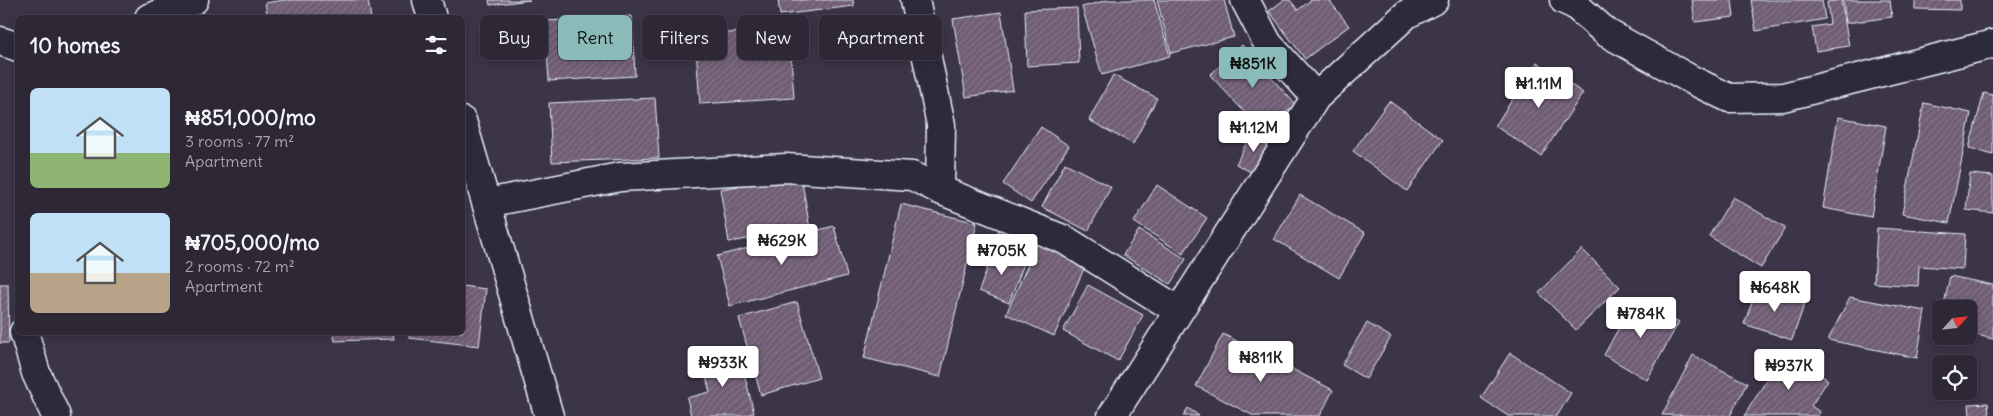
<!DOCTYPE html>
<html lang="en">
<head>
<meta charset="utf-8">
<style>
  body { margin:0; font-family:Delius,sans-serif; background:#352f3e; color:#f1f3f6; height:100vh; display:flex; flex-direction:column; font-size:19px; white-space:nowrap }
  * { box-sizing:border-box; margin:0 }
  p { font-size:16px; color:#a7a5ad }
  .icon { flex:none; width:28px; height:28px; fill:none; stroke:currentColor; stroke-width:2; stroke-linecap:round; stroke-linejoin:round }
  .map { position:relative; flex:1; overflow:hidden }
  .details { position:absolute; left:15px; top:15px; width:450px; height:320px; display:flex; flex-direction:column; background:#2d2736; border-radius:8px; box-shadow:0 2px 8px #0003,0 0 0 1px #484451 }
  .details>* { flex:none }
  .guide { position:absolute; left:480px; top:15px; width:475px; height:45px; display:flex; gap:10px }
  .needle { width:32px; rotate:63deg }
  .buttons { position:absolute; left:1932px; top:300px; display:grid; gap:10px }
  .buttons a { display:grid; place-items:center; width:45px; height:45px; border-radius:8px; background:#2d2736; box-shadow:0 2px 8px #0003,0 0 0 1px #484451; font-size:25px }
  .price { position:absolute; translate:-50% -42px; padding:0 11px; border-radius:5px; background:#fff; color:#222; font-size:16px; line-height:32px; filter:drop-shadow(0 1px 2px #0008) }
  .price::after { content:''; position:absolute; left:50%; top:30px; width:15px; height:11px; margin-left:-8px; background:inherit; clip-path:polygon(0 0,100% 0,50% 100%) }
  .price.selected { background:#8bbbb9; color:#111 }
  ul { padding:0; list-style:none }
  li { display:flex; align-items:center; gap:15px; height:125px; padding:0 15px }
  li span { display:grid; place-items:center; flex:none; width:140px; height:100px; border-radius:8px; color:#555 }
  li>.icon { margin-inline-start:auto }
  span .icon { width:60px; height:60px; fill:#fffc; stroke-width:1 }
  li b { font-size:21px }
  h2 { display:flex; justify-content:space-between; align-items:center; height:60px; padding:0 15px; font-size:21px }
  .pill { padding:0 18px; border-radius:8px; background:#2d2736; box-shadow:0 2px 8px #0003,0 0 0 1px #484451; font-size:18px; line-height:45px }
  .pill.selected { background:#8bbbb9; color:#111 }
  .map>svg:first-child { display:block }
  .building { fill:url(#building-hatch); stroke:#e8f1f8 }
  .lines { fill:none; stroke-linecap:round; stroke-linejoin:round }
  .minor-casing { stroke:#e8f1f8; stroke-width:31 }
  .minor { stroke:#2f2a3d; stroke-width:28 }
</style>
</head>
<body>
<div class="map">
<svg width="1993" height="416" viewBox="0 0 1993 416">
  <defs>
    <pattern id="building-hatch" width="6" height="6" patternUnits="userSpaceOnUse" patternTransform="scale(1.25)"><rect width="6" height="6" fill="#6f5c74"/><path d="M-1 1l2-2M0 6l6-6M5 7l2-2" fill="none" stroke="#847489"/></pattern>
  </defs>
  <rect width="100%" height="100%" fill="#3c3448"/>
  <filter id="ink" filterUnits="userSpaceOnUse"><feTurbulence type="fractalNoise" baseFrequency=".02" numOctaves="2"/><feDisplacementMap in="SourceGraphic" scale="10" xChannelSelector="R" yChannelSelector="G"/><feConvolveMatrix kernelMatrix="1 2 1 2 8 2 1 2 1" color-interpolation-filters="sRGB"/></filter>
  <g filter="url(#ink)">
    <!-- building -->
    <path class="building" d="M284,0H368L371,18H268L265,3Z
      M489,0H530L490,5Z
      M778,0H853L854,6L780,15Z
      M1108,0H1154L1170,56L1102,75L1082,7Z
      M1157,0H1224L1234,37L1171,53Z
      M1284,0H1290L1298,10L1311,0H1329L1349,26L1305,59L1269,11Z
      M1692,0H1732L1734,17L1695,22Z
      M1751,0H1822L1825,19L1756,31Z
      M1841,0L1849,46L1816,51L1812,27L1830,24L1827,2Z
      M1843,0H1890L1892,17L1846,23Z
      M1915,0H1960V10L1915,9Z
      M1077,8L1079,63L1027,66L1025,10Z
      M1001,12L1013,90L966,97L953,19Z
      M632,16L635,76L549,81L545,21Z
      M789,29L794,98L700,104L695,35Z
      M1242,45L1295,104L1264,133L1210,75Z
      M1537,62L1583,93L1541,156L1495,126Z
      M1113,75L1157,98L1133,144L1089,120Z
      M1984,93L1993,95V155L1969,148Z
      M655,98L659,158L552,162L549,103Z
      M1389,101L1443,140L1407,191L1353,151Z
      M1924,103L1971,113L1949,223L1902,214Z
      M1838,117L1886,126L1871,217L1823,208Z
      M1041,127L1069,146L1031,203L1003,184Z
      M1252,132L1273,142L1256,175L1236,164Z
      M1065,163L1111,187L1088,231L1042,207Z
      M1970,174L1993,176V213L1966,210Z
      M801,176L810,229L729,242L720,189Z
      M1157,185L1207,218L1183,254L1134,222Z
      M1300,195L1365,233L1339,278L1274,239Z
      M1733,197L1785,228L1761,268L1709,236Z
      M901,204L977,223L940,377L864,358Z
      M1001,225L1035,241L1027,260L993,245Z
      M834,226L847,276L730,306L717,256Z
      M1877,228L1965,234L1963,269L1919,266L1918,286L1874,283Z
      M1139,230L1186,259L1170,284L1123,255Z
      M1038,242L1086,264L1054,336L1006,314Z
      M994,249L1025,261L1009,303L979,291Z
      M1582,249L1620,287L1576,330L1539,293Z
      M1950,276L1993,285V339L1969,333V309H1943Z
      M0,284H8L9,343H0Z
      M1088,285L1143,315L1118,361L1063,331Z
      M1758,285L1805,302L1792,340L1744,324Z
      M462,286L486,289L479,346L409,338L410,332H462Z
      M1850,297L1925,311L1917,358L1828,340Z
      M1635,298L1679,322L1647,380L1604,355Z
      M797,302L819,378L761,395L739,318Z
      M1367,323L1391,337L1366,379L1342,365Z
      M333,332H393L394,339L335,341Z
      M1223,334L1333,390L1320,416H1254L1196,386Z
      M738,349L754,413L743,416H691L687,398L710,392L701,358Z
      M1785,351L1828,380L1811,406L1820,412L1818,416H1744Z
      M1510,353L1571,393L1557,416H1508L1481,398Z
      M1693,355L1747,383L1730,416L1662,415Z
      M1988,403L1989,416H1970L1969,404Z
      M1188,408L1199,416H1183Z"/>
    <g class="lines">
      <!-- minor casing -->
      <g class="minor-casing">
        <path id="minor" d="M427,0L432,18
          M915,0L941,125L940,190
          M1245,0L1268,44L1316,97
          M1564,0L1575,5L1607,33L1692,80L1729,98L1783,97L1993,44
          M149,18L194,0
          M0,41L18,47
          M462,121L549,416
          M487,203L620,177L786,168L912,176L940,190L1065,240L1179,311
          M24,332L36,373L56,416
          M1112,416L1316,97L1407,14L1434,0"/>
      </g>
      <!-- minor -->
      <use href="#minor" class="minor"/>
    </g>
  </g>
</svg>
<div class="buttons">
<a><svg class="needle" viewBox="-14 -14 28 28"><path d="M0-13l5 13h-10z" fill="#e53935"/><path d="M0 13l5-13h-10z" fill="#a7a5ad"/></svg></a>
<a><svg class="icon" aria-label="locate" viewBox="0 0 24 24"><circle cx="12" cy="12" r="6"/><path d="M12 2v4M12 18v4M2 12h4M18 12h4"/></svg></a>
</div>
<b class="price selected" style="left:1253px;top:89px">₦851K</b>
<b class="price" style="left:1539px;top:109px">₦1.11M</b>
<b class="price" style="left:1254px;top:153px">₦1.12M</b>
<b class="price" style="left:782px;top:266px">₦629K</b>
<b class="price" style="left:1002px;top:276px">₦705K</b>
<b class="price" style="left:1775px;top:313px">₦648K</b>
<b class="price" style="left:1641px;top:339px">₦784K</b>
<b class="price" style="left:1261px;top:383px">₦811K</b>
<b class="price" style="left:723px;top:388px">₦933K</b>
<b class="price" style="left:1789px;top:391px">₦937K</b>
<div class="guide">
<a class="pill">Buy</a>
<a class="pill selected">Rent</a>
<a class="pill">Filters</a>
<a class="pill">New</a>
<a class="pill">Apartment</a>
</div>
<section class="details">
<h2>10 homes<svg class="icon" aria-label="filters" viewBox="0 0 24 24"><path d="M4 7h16M4 17h16"/><circle cx="9" cy="7" r="2"/><circle cx="15" cy="17" r="2"/></svg></h2>
<ul>
<li><span style="background:linear-gradient(#bfe0f5 65%,#8fb573 0)"><svg class="icon" aria-label="home" viewBox="0 0 24 24"><path d="M3 11l9-7 9 7M6 9v11h12V9"/></svg></span><div><b>₦851,000/mo</b><p>3 rooms · 77 m²</p><p>Apartment</p></div></li>
<li><span style="background:linear-gradient(#bfe0f5 60%,#b9a48a 0)"><svg class="icon" aria-label="home" viewBox="0 0 24 24"><path d="M3 11l9-7 9 7M6 9v11h12V9"/></svg></span><div><b>₦705,000/mo</b><p>2 rooms · 72 m²</p><p>Apartment</p></div></li>
</ul>
</section>
</div>
</body>
</html>
